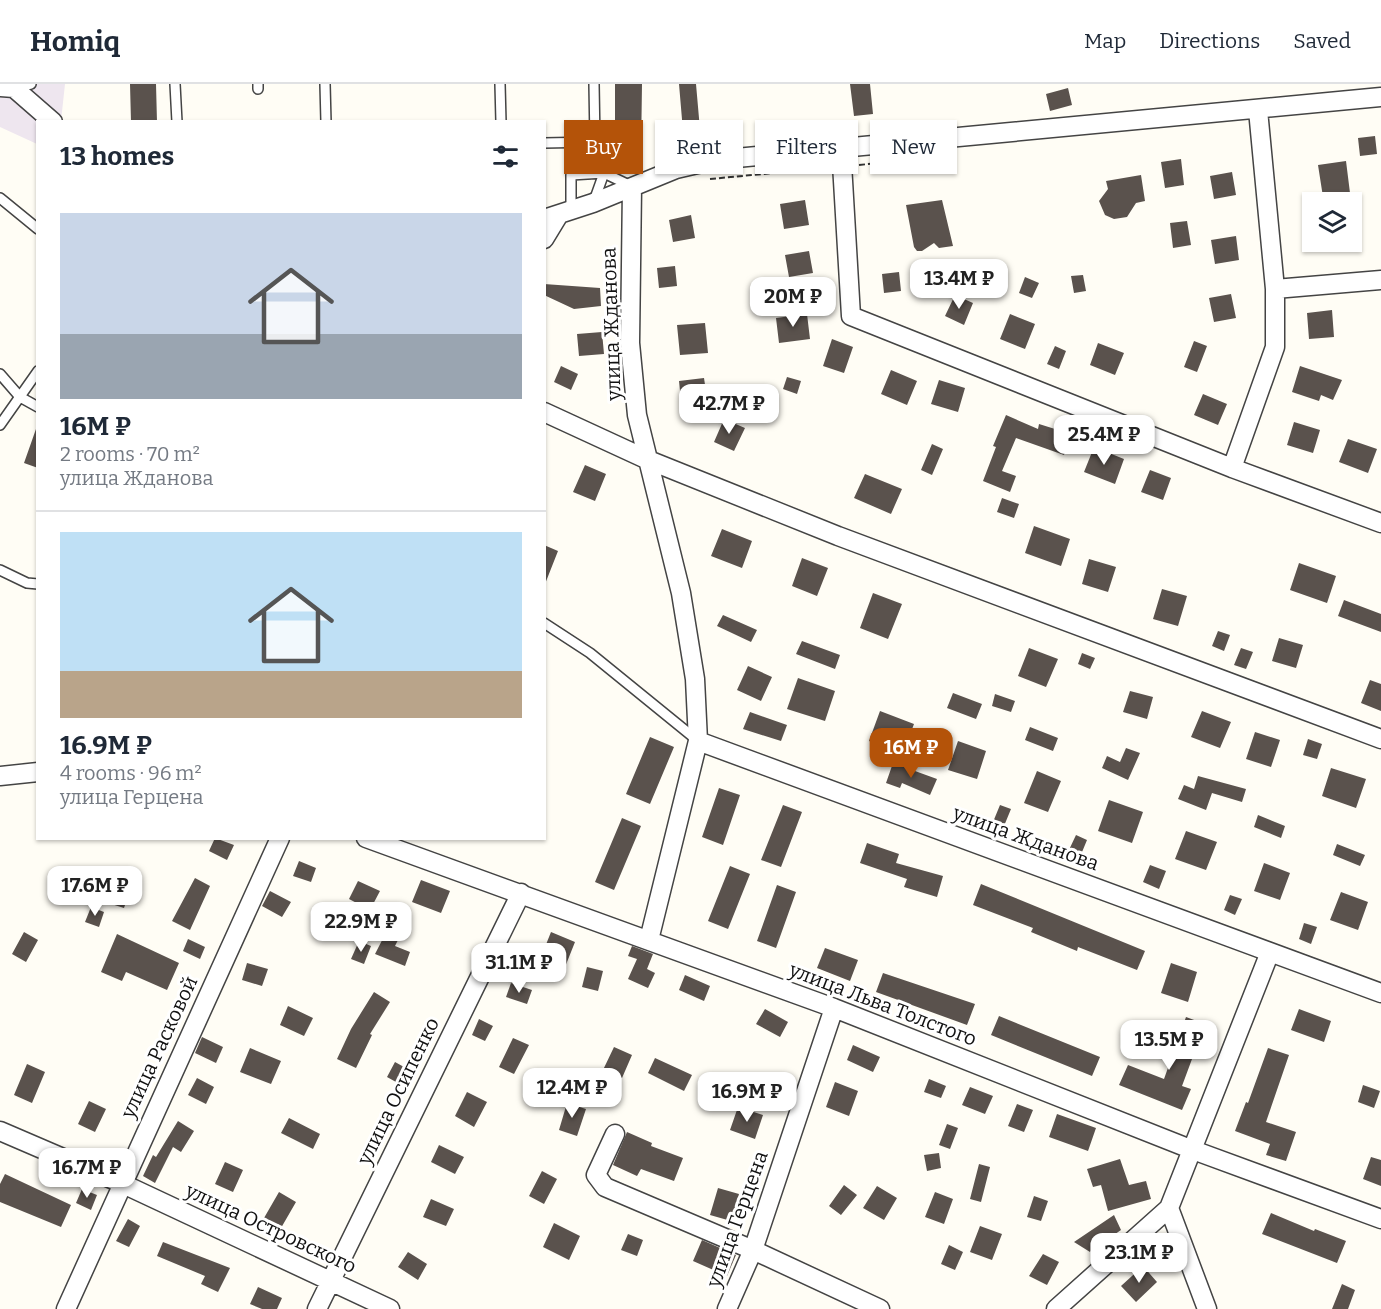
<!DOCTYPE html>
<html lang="en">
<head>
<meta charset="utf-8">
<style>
  body { margin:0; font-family:Bitter,serif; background:#f6f6f7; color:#1f2937; height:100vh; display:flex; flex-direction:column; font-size:22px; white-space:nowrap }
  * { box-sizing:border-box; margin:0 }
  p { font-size:20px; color:#747a83 }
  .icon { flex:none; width:33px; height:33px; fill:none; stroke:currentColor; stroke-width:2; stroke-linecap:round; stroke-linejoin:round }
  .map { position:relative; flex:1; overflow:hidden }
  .drawer { position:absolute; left:36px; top:36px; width:510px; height:720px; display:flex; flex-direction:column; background:#fff; border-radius:0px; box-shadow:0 2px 4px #0004 }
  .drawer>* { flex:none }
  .hud { position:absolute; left:564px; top:36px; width:570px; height:54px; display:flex; gap:12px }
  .tools { position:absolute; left:1302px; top:108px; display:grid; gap:12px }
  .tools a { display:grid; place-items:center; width:60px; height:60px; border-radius:0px; background:#fff; box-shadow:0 2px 4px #0004; font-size:30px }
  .price { position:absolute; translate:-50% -51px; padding:0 14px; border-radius:12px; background:#fff; color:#222; font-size:20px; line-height:39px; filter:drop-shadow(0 2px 3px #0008) }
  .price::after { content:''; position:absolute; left:50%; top:36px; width:18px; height:14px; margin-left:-9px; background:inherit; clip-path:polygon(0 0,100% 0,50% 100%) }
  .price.on { background:#b45309; color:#fff }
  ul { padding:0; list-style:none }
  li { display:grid; align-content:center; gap:12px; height:318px; padding:0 24px }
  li+li { border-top:2px solid #e0e1e3 }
  li span { display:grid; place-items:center; height:186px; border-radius:0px; color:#555 }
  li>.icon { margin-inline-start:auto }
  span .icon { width:108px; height:108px; fill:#fffc; stroke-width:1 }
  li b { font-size:26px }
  h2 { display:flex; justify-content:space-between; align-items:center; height:72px; padding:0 24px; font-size:26px }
  .tag { padding:0 21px; border-radius:0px; background:#fff; box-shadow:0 2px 4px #0004; font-size:21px; line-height:54px }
  .tag.on { background:#b45309; color:#fff }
  header { display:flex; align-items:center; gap:36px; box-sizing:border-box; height:84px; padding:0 30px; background:#fff; border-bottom:2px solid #e0e1e3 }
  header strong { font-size:28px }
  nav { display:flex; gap:33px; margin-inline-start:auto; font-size:21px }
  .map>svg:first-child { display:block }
  .industrial { fill:#eee6ef }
  .building { fill:#5a524d }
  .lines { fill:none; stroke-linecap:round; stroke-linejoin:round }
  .service-casing { stroke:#444; stroke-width:12 }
  .minor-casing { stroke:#444; stroke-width:21 }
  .path { stroke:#333; stroke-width:2; stroke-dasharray:6 3; stroke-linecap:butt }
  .service { stroke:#fff; stroke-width:9 }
  .minor { stroke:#fff; stroke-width:18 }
  .labels { text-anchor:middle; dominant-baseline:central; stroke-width:6; stroke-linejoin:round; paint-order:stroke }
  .street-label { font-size:20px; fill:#111; stroke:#fff }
</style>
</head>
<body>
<header>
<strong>Homiq</strong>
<nav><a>Map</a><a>Directions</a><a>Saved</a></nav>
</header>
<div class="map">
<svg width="1381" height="1225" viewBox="0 0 1381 1225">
  <rect width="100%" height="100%" fill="#fffdf5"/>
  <!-- industrial -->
  <path class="industrial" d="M0,0H65L61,37L38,38L37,60L0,43Z"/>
  <!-- building -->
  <path class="building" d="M130,0H156L157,38H131Z
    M615,0H642L641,69H615Z
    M679,0H696L701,57L684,59Z
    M850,0H870L873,30L854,32Z
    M1068,4L1072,21L1050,27L1046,10Z
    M1375,52L1377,70L1360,72L1358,54Z
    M1181,75L1184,101L1165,104L1161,78Z
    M1346,77L1350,109L1323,113L1318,81Z
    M1232,88L1236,111L1214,115L1210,92Z
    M1141,91L1145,117L1136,119L1127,133L1114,135L1105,131L1099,117L1108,105L1106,97Z
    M805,116L809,141L784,145L780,120Z
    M942,116L953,162L939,164L934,159L922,167H917L914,163L906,121Z
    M691,131L695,154L673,158L669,136Z
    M1187,137L1191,161L1173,164L1170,139Z
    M1236,152L1239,176L1215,180L1211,156Z
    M809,167L813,189L789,193L785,171Z
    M675,182L677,202L659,204L657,184Z
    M899,188L901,207L884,209L882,190Z
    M1083,191L1086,207L1074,209L1071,192Z
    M1025,193L1039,199L1032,214L1019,209Z
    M544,200L600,204L601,222L574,225L544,211Z
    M1231,210L1236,234L1214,238L1209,214Z
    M955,211L973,219L964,241L945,232Z
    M1332,226L1334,253L1309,255L1307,229Z
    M807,230L810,255L779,259L776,234Z
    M1010,230L1035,240L1025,265L1000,255Z
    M705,239L708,269L680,271L677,241Z
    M602,248L604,270L579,272L577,250Z
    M832,255L853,263L844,289L823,282Z
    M1194,257L1207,262L1197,288L1184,283Z
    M1098,259L1124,269L1115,291L1090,281Z
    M1055,262L1066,267L1059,285L1047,280Z
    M561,282L578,290L571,306L554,298Z
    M1300,282L1342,296L1333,316L1321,311L1319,317L1292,308Z
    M891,286L917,297L907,321L881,310Z
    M787,293L801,297L797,310L783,305Z
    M704,294L707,314L681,317L679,297Z
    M939,296L965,304L958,328L931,320Z
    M1203,310L1227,320L1218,341L1194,331Z
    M1006,331L1038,345L1039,340L1071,350L1064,371L1016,354L1002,387L1016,392L1010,408L983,397L996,363L993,362Z
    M724,335L745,344L734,367L714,358Z
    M1294,338L1320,346L1313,369L1287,361Z
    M36,345H38V384L24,379Z
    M1348,355L1377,365L1368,389L1339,378Z
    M932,360L943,365L932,391L921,386Z
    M1094,363L1124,375L1115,400L1084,388Z
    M585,381L606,390L595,417L573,408Z
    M1150,386L1171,394L1163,416L1141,408Z
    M865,390L902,405L891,430L854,414Z
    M1002,414L1019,420L1014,434L997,428Z
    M1034,442L1070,455L1061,482L1025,469Z
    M722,445L752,457L742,484L711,472Z
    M544,461L558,467L545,500H544Z
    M802,474L828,484L817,512L792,502Z
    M1089,475L1116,483L1108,508L1082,500Z
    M1299,479L1336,492L1327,519L1290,506Z
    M1162,505L1187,512L1178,542L1153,535Z
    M873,509L902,520L888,555L860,544Z
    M1344,516L1381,530V548L1338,532Z
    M723,531L757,546L751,558L717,542Z
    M1218,547L1230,551L1224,567L1212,562Z
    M1279,554L1303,561L1296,584L1272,577Z
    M802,557L840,571L835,585L796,570Z
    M1029,564L1058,575L1046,603L1018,592Z
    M1241,564L1253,568L1246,585L1234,581Z
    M1082,569L1095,574L1090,585L1078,580Z
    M748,582L772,593L761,617L737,606Z
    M798,594L835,607L825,637L787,625Z
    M1370,596L1381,600V627L1361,619Z
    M1130,607L1153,613L1147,635L1123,628Z
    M953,609L982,620L976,635L947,624Z
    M995,610L1015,617L1011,628L992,622Z
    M880,627L914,640L903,669L869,657Z
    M1202,627L1231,638L1220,664L1191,653Z
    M750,628L787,641L781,657L743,645Z
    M1030,643L1058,654L1053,667L1025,656Z
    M1255,648L1280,656L1271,683L1246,675Z
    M650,653L674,663L650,720L626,710Z
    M1308,655L1322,660L1317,675L1303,671Z
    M958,657L986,667L977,695L948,686Z
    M1126,664L1140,669L1128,696L1102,684L1107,672L1120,678Z
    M893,679L937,695L930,711L902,699L900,704L886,699Z
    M1331,684L1366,695L1356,724L1322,712Z
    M1037,687L1061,697L1048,728L1024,719Z
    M1198,692L1246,705L1242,718L1212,709L1206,726L1178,715L1184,701L1194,705Z
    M719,704L740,711L723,761L702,753Z
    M1109,716L1143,728L1132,759L1098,747Z
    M783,721L802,728L781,783L761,776Z
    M1000,721L1011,725L1004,742L993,738Z
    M1258,731L1285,742L1281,754L1254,743Z
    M622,734L641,742L614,806L595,798Z
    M1186,747L1217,758L1206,786L1175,775Z
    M1076,751L1087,756L1080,773L1068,768Z
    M215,754L234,761L227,776L209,767Z
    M867,759L899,770L896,779L943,792L937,813L904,803L907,795L860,779Z
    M1337,760L1365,771L1360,782L1333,771Z
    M299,777L316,784L311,798L293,792Z
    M1264,779L1290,789L1280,816L1254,807Z
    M1150,781L1166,787L1159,805L1143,798Z
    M730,782L750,790L728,845L708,837Z
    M111,793L132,800L124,824L102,817Z
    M195,794L210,802L190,846L172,837Z
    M421,796L450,807L441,829L412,818Z
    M358,797L380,807L370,826L349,815Z
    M981,800L1145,867L1137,886L1078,863L1077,867L1031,848L1033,844L973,821Z
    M777,801L796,808L776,864L757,857Z
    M270,807L291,818L282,833L262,822Z
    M1341,808L1368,818L1358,846L1330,836Z
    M1230,811L1242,815L1235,831L1224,826Z
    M91,823L104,828L99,843L85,838Z
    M395,831L407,838L395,862L410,868L405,882L375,870Z
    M1304,839L1317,843L1311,860L1299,855Z
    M24,848L38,856L26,878L12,870Z
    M551,848L575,858L565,883L541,873Z
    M117,850L179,879L167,906L126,888L122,897L101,888Z
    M188,855L205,863L200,875L183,867Z
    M359,857L371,862L364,880L351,875Z
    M632,862L653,870L647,885L655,889L648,904L628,895L637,875L628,872Z
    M825,864L858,876L850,897L817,884Z
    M247,879L268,885L262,902L242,896Z
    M1171,879L1197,888L1188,918L1161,909Z
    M587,883L603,887L598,907L582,903Z
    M883,889L975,920L967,941L876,908Z
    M685,891L710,902L704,917L679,906Z
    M511,899L532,906L527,920L506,913Z
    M374,908L390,918L370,950L372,951L356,984L337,975L351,945Z
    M288,922L313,934L304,952L280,941Z
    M765,925L788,938L780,953L756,940Z
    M1299,925L1331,937L1324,958L1291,946Z
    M999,932L1100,973L1092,992L991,951Z
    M1186,933L1205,940L1182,1002L1191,1005L1182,1026L1119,1001L1128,981L1164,995Z
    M479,935L493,942L485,957L472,951Z
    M202,953L223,963L216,979L195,969Z
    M513,954L529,961L514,990L499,983Z
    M853,961L880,973L873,988L847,976Z
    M614,963L632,971L622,994L603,986Z
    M250,964L281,977L271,1000L240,988Z
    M1268,964L1289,971L1266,1038L1296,1048L1286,1077L1266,1071L1270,1060L1235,1047L1246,1018L1248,1019Z
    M655,974L692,991L684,1007L648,989Z
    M395,978L404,983L396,998L387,993Z
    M27,980L45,988L32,1019L14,1011Z
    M197,994L214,1003L206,1020L188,1011Z
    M780,995L795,1001L786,1022L772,1016Z
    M929,995L946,1002L941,1014L924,1008Z
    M835,998L858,1007L849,1032L826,1023Z
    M1363,1001L1380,1007L1374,1024L1358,1018Z
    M970,1003L993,1012L985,1030L962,1021Z
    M467,1008L487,1018L474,1043L455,1032Z
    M89,1017L106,1025L95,1048L78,1040Z
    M567,1019L586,1025L577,1052L559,1046Z
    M1017,1020L1033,1026L1024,1048L1008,1042Z
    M738,1023L763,1031L755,1055L730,1046Z
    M1057,1030L1096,1044L1088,1067L1049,1053Z
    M289,1034L320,1050L313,1065L281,1049Z
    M178,1037L194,1047L181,1068L173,1063L155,1099L143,1092L153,1071L156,1073Z
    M947,1040L958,1044L950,1065L939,1061Z
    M627,1048L652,1059L651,1062L683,1074L674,1097L641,1085L637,1092L613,1081Z
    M439,1061L464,1073L455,1090L431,1078Z
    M939,1069L941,1084L927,1087L924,1071Z
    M1371,1073L1381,1076V1102L1363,1095Z
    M1120,1075L1129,1101L1146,1097L1151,1115L1108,1127L1101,1101L1093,1103L1087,1085Z
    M225,1078L243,1086L233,1108L215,1100Z
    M979,1080L990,1083L981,1118L970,1115Z
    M542,1087L557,1095L544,1120L529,1112Z
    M5,1090L71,1121L61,1143L0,1118V1100Z
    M844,1101L857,1111L841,1131L829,1122Z
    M877,1102L897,1114L884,1136L863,1124Z
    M718,1104L739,1110L731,1137L710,1131Z
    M82,1105L97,1111L91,1126L76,1119Z
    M279,1108L296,1118L281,1144L264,1134Z
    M935,1108L953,1115L944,1140L925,1133Z
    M1034,1112L1048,1117L1041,1137L1027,1133Z
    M431,1115L454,1125L446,1142L423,1133Z
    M1271,1129L1314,1147L1315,1145L1346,1157L1337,1179L1262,1150Z
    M1114,1131L1121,1146L1105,1157L1101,1151L1090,1168L1074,1158Z
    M128,1135L140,1142L129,1163L116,1157Z
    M554,1139L580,1152L569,1176L543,1163Z
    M980,1142L1002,1150L992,1176L970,1168Z
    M628,1150L643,1156L637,1172L621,1166Z
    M702,1156L736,1171L727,1192L693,1177Z
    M163,1158L230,1184L218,1208L201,1200L205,1192L157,1172Z
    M949,1161L963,1168L955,1186L941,1180Z
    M408,1168L427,1180L418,1196L398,1183Z
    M1043,1170L1059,1178L1047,1201L1029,1192Z
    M1143,1182L1157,1198L1136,1218L1121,1202Z
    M1342,1200L1355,1206L1348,1225H1332Z
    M258,1203L282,1214L277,1225H262L250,1220Z"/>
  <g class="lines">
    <!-- service casing -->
    <g class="service-casing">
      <path id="service" d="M175,0L177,38
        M258,0V5
        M325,0L326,38
        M500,0L501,38
        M14,4L31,0
        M544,59L595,58
        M0,114L38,145
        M594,117L604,89L595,58L594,0
        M571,127V91L604,89L631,102
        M0,290L20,313L38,323
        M0,341L38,287
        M0,486L27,499L38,500
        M544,539L590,569L697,656"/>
    </g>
    <!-- minor casing -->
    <g class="minor-casing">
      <path id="minor" d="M0,3L14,4L53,38
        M841,63L851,232L1232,384L1381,439
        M632,103L630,259L637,331L681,509L695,595L698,657L1381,909
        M544,135L593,119L676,85L715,76L1381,13
        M544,155L558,132
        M1275,205L1381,196
        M544,328L646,375L838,452L1381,655
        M1232,384L1275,263V205L1258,26
        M0,692L38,688
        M366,754L834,924L1193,1066L1381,1135
        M649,856L698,657
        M0,1047L121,1099L390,1225
        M615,1050L596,1091L605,1103L753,1166L880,1225
        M1169,1124L1207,1225
        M66,1225L280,754
        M317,1225L521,809
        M727,1225L753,1166L834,924
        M1056,1225L1169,1124L1270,868"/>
    </g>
    <!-- path -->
    <path class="path" d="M859,81L907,76
      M710,95L826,84"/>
    <!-- service -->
    <use href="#service" class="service"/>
    <!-- minor -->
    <use href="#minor" class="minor"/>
  </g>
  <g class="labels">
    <!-- street labels -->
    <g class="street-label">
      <text transform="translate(611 240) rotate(-92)">улица Жданова</text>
      <text transform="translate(1026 754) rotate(20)">улица Жданова</text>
      <text transform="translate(883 920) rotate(21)">улица Льва Толстого</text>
      <text transform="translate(159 963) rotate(-65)">улица Расковой</text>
      <text transform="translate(398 1007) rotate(-64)">улица Осипенко</text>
      <text transform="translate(737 1135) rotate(-70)">улица Герцена</text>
      <text transform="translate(271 1144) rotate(25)">улица Островского</text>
    </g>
  </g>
</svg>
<div class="tools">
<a><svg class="icon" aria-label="layers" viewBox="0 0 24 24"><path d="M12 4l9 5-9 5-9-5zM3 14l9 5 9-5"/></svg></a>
</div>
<b class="price" style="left:959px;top:226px">13.4M ₽</b>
<b class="price" style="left:793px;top:244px">20M ₽</b>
<b class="price" style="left:729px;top:351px">42.7M ₽</b>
<b class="price" style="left:1104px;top:382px">25.4M ₽</b>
<b class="price on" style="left:911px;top:695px">16M ₽</b>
<b class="price" style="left:95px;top:833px">17.6M ₽</b>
<b class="price" style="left:361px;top:869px">22.9M ₽</b>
<b class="price" style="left:519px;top:910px">31.1M ₽</b>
<b class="price" style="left:1169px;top:987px">13.5M ₽</b>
<b class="price" style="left:572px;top:1035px">12.4M ₽</b>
<b class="price" style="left:747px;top:1039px">16.9M ₽</b>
<b class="price" style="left:87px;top:1115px">16.7M ₽</b>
<b class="price" style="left:1139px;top:1200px">23.1M ₽</b>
<div class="hud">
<a class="tag on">Buy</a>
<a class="tag">Rent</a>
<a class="tag">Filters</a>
<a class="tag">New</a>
</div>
<section class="drawer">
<h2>13 homes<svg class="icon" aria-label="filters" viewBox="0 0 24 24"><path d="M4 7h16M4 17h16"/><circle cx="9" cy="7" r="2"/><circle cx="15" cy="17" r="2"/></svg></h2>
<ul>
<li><span style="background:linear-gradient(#c9d6e8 65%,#9aa5b1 0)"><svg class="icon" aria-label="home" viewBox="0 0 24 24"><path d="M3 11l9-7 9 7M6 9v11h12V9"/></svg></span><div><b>16M ₽</b><p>2 rooms · 70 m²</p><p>улица Жданова</p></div></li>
<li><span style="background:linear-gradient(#bfe0f5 75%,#b9a48a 0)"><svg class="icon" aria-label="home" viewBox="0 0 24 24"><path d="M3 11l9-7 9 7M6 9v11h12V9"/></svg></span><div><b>16.9M ₽</b><p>4 rooms · 96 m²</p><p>улица Герцена</p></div></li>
</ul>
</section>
</div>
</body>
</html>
